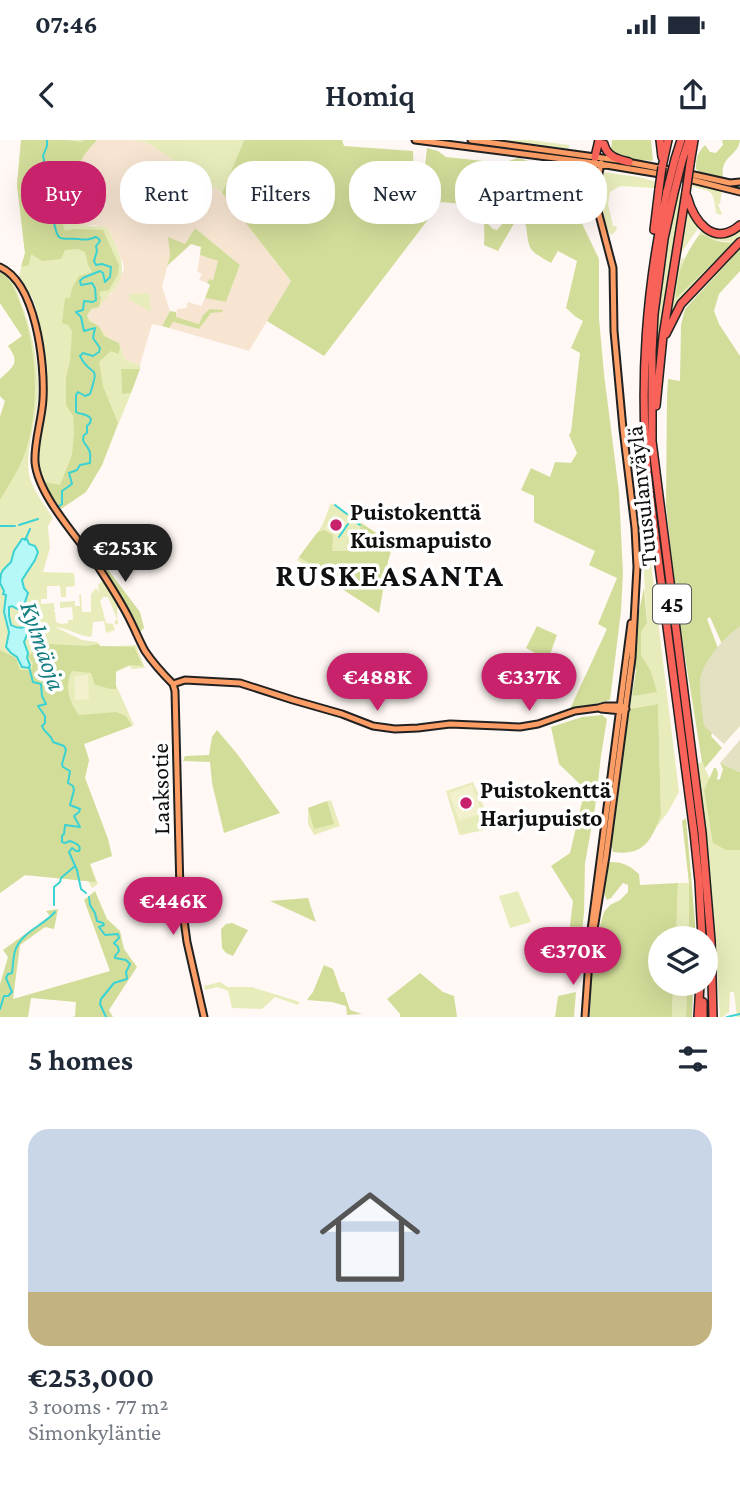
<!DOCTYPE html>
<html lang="en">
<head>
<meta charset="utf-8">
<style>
  body { margin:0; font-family:"Crimson Pro",serif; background:#f6f6f7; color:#1f2937; height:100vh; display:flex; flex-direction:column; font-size:26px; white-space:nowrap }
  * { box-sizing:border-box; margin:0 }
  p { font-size:23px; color:#747a83 }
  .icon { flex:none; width:38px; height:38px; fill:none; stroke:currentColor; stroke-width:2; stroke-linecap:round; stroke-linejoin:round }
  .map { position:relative; height:877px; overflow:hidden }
  .drawer { display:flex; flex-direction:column; background:#fff; flex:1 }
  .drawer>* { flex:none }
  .hud { position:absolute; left:21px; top:21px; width:698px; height:63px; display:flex; gap:14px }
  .buttons { position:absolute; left:648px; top:786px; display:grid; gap:14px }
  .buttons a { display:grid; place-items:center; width:70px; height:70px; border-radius:50%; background:#fff; box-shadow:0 7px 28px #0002; font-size:35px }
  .price { position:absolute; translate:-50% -60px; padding:0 16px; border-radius:24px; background:#c7226b; color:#fff; font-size:23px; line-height:46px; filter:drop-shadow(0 2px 4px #0008) }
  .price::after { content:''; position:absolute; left:50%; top:42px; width:21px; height:16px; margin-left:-10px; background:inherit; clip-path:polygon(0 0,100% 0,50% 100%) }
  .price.selected { background:#222; color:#fff }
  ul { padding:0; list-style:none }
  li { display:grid; align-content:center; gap:14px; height:371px; padding:0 28px }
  li span { display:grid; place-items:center; height:217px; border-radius:21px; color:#555 }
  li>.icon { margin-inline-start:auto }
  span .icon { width:126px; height:126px; fill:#fffc; stroke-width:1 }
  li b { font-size:30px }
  h2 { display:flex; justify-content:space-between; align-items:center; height:84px; padding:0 28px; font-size:30px }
  .tag { padding:0 24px; border-radius:28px; background:#fff; box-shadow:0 7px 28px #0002; font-size:24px; line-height:63px }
  .tag.selected { background:#c7226b; color:#fff }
  .status { display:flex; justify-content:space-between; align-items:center; height:49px; padding:0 35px; background:#fff; direction:ltr }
  .status svg { height:19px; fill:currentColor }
  header { display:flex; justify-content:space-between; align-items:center; height:91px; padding:0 28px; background:#fff; font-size:32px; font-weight:600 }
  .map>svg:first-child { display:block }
  .farmland { fill:#f7e5d2 }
  .green { fill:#e8ecbb }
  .forest { fill:#d3dd9a; fill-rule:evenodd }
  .cemetery { fill:#e3e1c2 }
  .pitch { fill:#f3f1cd }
  .water { fill:#b6f8f7; stroke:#3ad2d2; stroke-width:2; fill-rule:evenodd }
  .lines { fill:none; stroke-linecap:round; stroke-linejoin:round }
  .stream { stroke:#3ad2d2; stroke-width:2 }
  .major-casing { stroke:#212121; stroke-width:9 }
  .highway-casing { stroke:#212121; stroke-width:10 }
  .major { stroke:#fd9d66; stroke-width:5 }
  .highway { stroke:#f96258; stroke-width:7 }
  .highway-bridge-casing { stroke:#212121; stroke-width:10; stroke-linecap:butt }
  .highway-bridge { stroke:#f96258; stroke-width:7 }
  .poi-dot { fill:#c7226b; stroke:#fff; stroke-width:2.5 }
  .labels { text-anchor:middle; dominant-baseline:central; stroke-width:7; stroke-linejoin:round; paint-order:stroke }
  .shield { fill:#fff; stroke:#585858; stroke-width:2 }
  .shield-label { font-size:23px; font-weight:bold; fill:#101010 }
  .street-label { font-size:24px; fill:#101010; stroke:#fff }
  .poi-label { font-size:24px; font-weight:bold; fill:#101010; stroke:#fff; text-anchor:start }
  .water-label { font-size:26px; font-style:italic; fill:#127e82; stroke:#fff }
  .district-label { font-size:32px; font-weight:bold; letter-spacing:2px; fill:#101010; stroke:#fff }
</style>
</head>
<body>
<div class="status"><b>07:46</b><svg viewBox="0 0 49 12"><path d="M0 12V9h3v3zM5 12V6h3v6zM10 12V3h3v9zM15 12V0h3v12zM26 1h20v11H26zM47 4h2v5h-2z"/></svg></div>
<header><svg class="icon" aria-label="back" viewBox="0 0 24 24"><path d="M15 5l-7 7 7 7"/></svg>Homiq<svg class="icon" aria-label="share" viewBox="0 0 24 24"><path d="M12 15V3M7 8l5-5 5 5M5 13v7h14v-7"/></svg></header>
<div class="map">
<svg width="740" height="877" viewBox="0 0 740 877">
  <rect width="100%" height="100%" fill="#fff8f4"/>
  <!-- farmland -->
  <path class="farmland" d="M97,0H133L148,3L222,53L291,141L249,211L169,188L172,182L199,189L211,173L222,170L203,175L199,184L176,177L177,169L186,168L188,162L201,166L205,158L226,162L240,125L195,88L185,104L170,116L162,147L170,171L162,186L152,184L140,225L125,220L119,203L104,196L99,186L89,181L87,176L91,169L99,167L104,159L111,154L124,130L123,123L109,90L95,85L86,86L72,82L68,75L79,38L80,24L84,15Z
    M200,115L219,120L213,141L209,139L207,143L199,140L202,134L197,131Z"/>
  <!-- green -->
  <path class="green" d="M21,0H97L84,15L80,23L79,38L68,75C76,89 92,85 105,87L109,90C119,115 132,130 110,154C106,159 102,162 99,167L91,169L87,176C92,184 96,182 100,188C108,198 106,197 119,203L125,220L140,225V229H121L122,253H131L102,325L86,352L50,354L39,325L38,314L45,261V214L36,177L38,176L33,159L19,136L25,113L17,45Z
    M133,0H244L222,53L148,3Z
    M494,0H530L569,5V9Z
    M602,32L639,37L657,42L656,48L620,46L610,52L608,64L613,86H616L617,89L614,93L611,95C597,80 597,51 602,32Z
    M690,42L722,50L720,64H718L722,74L720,75L716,73C713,49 713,52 690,46Z
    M682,52L683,53L655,244L657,191L661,140L677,58L679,53Z
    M687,66L694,82L699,87L681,113V101Z
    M740,88V99L666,186L673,146L682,118H684L676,149L733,102L713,100L706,95H699L701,89L709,94Z
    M0,132C13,138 16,149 21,162C34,196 42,236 36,272C33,289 28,308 28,325C28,345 43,362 53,378L48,386L50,408L43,432L74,433L75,446L66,447V457H61L60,446H47V459H41V464L54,463L55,470H53L55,472L56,482L61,484L68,483V480H73L72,467L60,468V462L75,461V466H80L79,455L81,454L82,472H91V454L96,448L99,453L98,445L104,439L119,465L117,470L118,484L116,485L114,482L117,479L108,457H102L103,459L100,460L106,483L113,484L115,490L106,493L104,481L93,482L92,494L91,497C79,496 68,488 55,487L82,500L98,502L99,507L136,505L145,528L132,529L130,526L116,532V545L134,585L84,604L89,620L85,638L108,699L112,716L90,724L98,744L92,748L88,741L25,735L0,753V277L5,261L0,256V239C13,227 21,223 8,206L22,196L0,163Z
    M149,153L151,172L130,160L129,154Z
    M639,355L643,358L679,652L668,672L655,689L661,674L658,564L629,569L632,555L635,556L656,552L651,531L641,515V492L647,482Z
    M331,363L393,404L388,421L379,473L297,420L322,386Z
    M702,622L710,639L704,650L726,710H740V877H737L734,852H730L729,872L723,877H720L712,756L697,624Z
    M473,642L493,688L461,695L459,694L446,651Z
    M331,660L340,686L314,695L308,684V668Z
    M678,743H689V798H676Z
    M518,751L531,782L510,788L499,756Z
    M220,842L228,847H252L300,862L298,865L275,857L262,869L232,868L228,851L218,847L205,850L204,846Z
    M673,844H687L686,877H672Z"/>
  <!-- forest -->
  <path class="forest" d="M21,0H66L81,2L84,0H97C91,7 83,14 80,24C77,38 77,51 71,64L66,65L63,76L64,83L63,85L65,91L74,89L103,90L119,125L118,134L109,150L99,152L101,158L99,167L91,169L87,176L89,181L99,186L104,196L119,203L120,209L118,214L111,211L99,222L103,246L118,283L102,325L86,352L61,369L50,354L45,342L60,345L72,315L74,292L73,276L66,265V238L70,221L72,191L68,185L62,183L65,158H70L72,148L79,136L92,132L88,125L85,112L78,109L65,110L61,119L42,121L31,114L29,125L21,127L25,113L17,45Z
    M244,0H342L344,6L413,11L414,46L433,73L324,216L267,181L291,141L222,53Z
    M612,0H651L653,21C638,20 621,21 611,9Z
    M722,0H740C738,17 720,15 723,37L700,33L696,29C696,19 697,13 705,5L710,12L716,13L723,5Z
    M427,8L438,11L446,17L503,23L518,18L556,29L599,119V178L604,234L619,352L623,433L621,471L610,560L569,571L607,489L598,484L617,438L589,425L595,411L534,382V356L521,350L531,328L550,337L555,322L571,323L577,313L569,295L571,292L580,213L571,208L583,181L576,177L566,168L577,121L558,111L551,123C529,110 529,112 526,85L516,80L498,111L484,105C485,91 483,80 485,66L441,62L437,67L423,45ZM496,72L502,75L505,81L497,90L493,89L487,83L489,79Z
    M195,88L240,125L226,162L205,158L210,145L207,143L209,139L213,140L218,121L200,115L201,107L191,104L167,126L170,116L168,97L185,104Z
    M699,95C707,94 707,97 714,100C720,102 728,103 735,102L676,158C676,133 685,115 699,95Z
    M740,109V131L719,154L714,171L719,184L740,216V505L722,504L710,477L707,479L721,516L714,587L711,596L722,608L705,628L702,622L678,473L666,366L667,256L668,239L680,241L681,185L685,169Z
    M0,132C10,138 14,147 18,158C37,204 40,260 27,307C21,327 10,343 0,360V277L5,261L0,256V239C13,227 21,223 8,206L22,196L0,163Z
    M210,169L223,170L222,172L211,173L199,189L173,182L169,188L162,186L170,171L176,172V177L199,184L203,175Z
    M121,229H140L131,253L122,254Z
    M361,383L393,404L388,421L379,473L338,446L339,441L299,417L317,393L324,390L333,395L332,411H360L359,399Z
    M100,419L140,472L144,488L139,493L105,432L106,430L100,421Z
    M644,447L647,483L641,492V515L651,531L657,552L635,556L632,555L636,531L634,522L638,477Z
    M537,486L557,495L548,520L526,508Z
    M49,504L86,506L99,504L100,506L134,507L143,526L129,525L116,531V549C109,550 103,546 95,545L91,533L72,531C64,546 69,562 79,575L116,572L126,576L132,586L84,604L89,620L85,638L108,699L112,716L90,724L96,742L25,735L0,753V510L16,518L20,530H31L33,523L27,516Z
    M658,564L661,675C651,701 644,716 613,712L611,703L629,569Z
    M602,575L607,579L601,616L595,668L585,723L584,773L578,826H565L573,761L551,726L570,713L585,649L559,624L551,587L582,577Z
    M217,590L238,615L280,673L224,693L212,643L210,622L183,621L185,616L209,615L212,597Z
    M720,623L740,632V710H726L713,703L704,650L714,628H716L718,633L717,640L720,639L723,629Z
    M327,661L334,684L314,689L308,668Z
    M686,678L695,782V798H689V743L682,681Z
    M610,722C623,722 629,725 639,734L640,745L678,743L676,798H660V844H673L672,877H590L591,834L596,821L599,789L604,772L610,765L620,760L628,752V745L623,743L611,758L607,760C601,750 604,731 610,722Z
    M95,751L107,779L120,791L124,809L137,827L109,870L113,877H73L75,876L76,862L31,858L28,877H0V844L8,817L3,810L50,776L46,771L58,769L54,789L45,787L20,805L13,859L110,831L84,760Z
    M308,758L316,782L270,761Z
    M232,783L248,790L233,816L226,813L222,808L221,789L226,784Z
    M324,825L333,829L341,852H344L350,870L362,874L346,875L347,874L346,866L332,862L307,860L313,852Z
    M420,833L443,852L454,856L457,877H400V874L387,859Z
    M687,844H693L692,877H686Z
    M576,852L574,877H555L558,856Z"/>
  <!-- cemetery -->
  <path class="cemetery" d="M740,486V586L724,604L704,586C703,575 698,545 701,535C706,518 726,496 740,486Z
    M740,600V632L720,623Z"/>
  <!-- pitch -->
  <path class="pitch" d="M334,374L347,383L337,396L325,388Z
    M88,535L89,559L75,560L74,536Z
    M472,645L482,673L459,681L449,653Z"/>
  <!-- water -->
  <path class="water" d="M22,399H27L29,404L35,406L38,412L35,420L22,440L24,448L28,453L24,465L35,474L36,480L29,490L24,502L28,513L27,518L30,525L29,528L22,527L17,517L11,513L6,507L9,492L4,472L6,455L3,454L4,451L0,443L1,434L3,430L11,422L14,411ZM12,466L31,477L32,481C25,488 20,490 11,485L9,476V467Z"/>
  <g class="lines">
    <!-- stream -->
    <path class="stream" d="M47,0V6L43,16C46,24 43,25 42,33C40,43 48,53 48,62C47,69 43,72 44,79L54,82C58,105 62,97 78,99C86,100 88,100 96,97L99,99L100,101L96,106L97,111L94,121L96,125L102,124L111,127L110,137L105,142L103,133L100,131L83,138L80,141L81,145L92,143L95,148L96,160L93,162L84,161L83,170L76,172L81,177L84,191L95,188L93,198L100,208L99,212L93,216L83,213L80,216C91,239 101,221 90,254L85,256L78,252L76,255V272C81,275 87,273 91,279L90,283L87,286V293L84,295C81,303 86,303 89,310C91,313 90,319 90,323L80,325L77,330L69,333L72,344L62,351V364L56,368
      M335,365L347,374
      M351,376V379L360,385
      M19,385L38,379
      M0,386H15
      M339,397L348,384
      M25,400L30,389
      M29,527L33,542L41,544L42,556L46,564L38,566L45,576V583L42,586C44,593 51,594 53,602L64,606L66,610L62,624L63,627L70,631L68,643L73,646L74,650L70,665L80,669L79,672L74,676L80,687L65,685L64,694L62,696V702L65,703L70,701C75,703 82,705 79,711H76L72,708L69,712L77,730L81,749L86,753
      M89,757L90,765L95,773L97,781L103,783L104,785L99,787L105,795L118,794L119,798L114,803L118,807L119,811L115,816V818L126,820L130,824L126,832L127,839L114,843L101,859L100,864L106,877
      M54,765V747L60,742L61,738L75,726
      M0,869L4,856H8L12,852L6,838L8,834L12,833C13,826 13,818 15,811C21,792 43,786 55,772
      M727,877L740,874"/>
    <!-- major casing -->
    <g class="major-casing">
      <path id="major" d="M415,0L594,23L684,38L740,52
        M471,0L617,20
        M627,22L675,31
        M685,33L730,43L740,42
        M596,48L601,23
        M0,127C36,143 45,223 43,259C42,280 34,301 35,322C38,357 82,402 101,431C112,448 123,465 131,482C136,492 140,502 145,511C153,523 163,534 173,544L175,551L180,751L187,802L204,877
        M173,544L185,540L240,543L293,560L342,574L373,586L395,589L418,588L450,584L520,587L538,584L575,571L598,568L605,566H621L626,569
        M601,569L622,571
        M591,790L631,483
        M585,877L589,820L606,716L632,518L637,427L635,388L623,289L614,191L613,128L593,52L595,17"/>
    </g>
    <!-- highway casing -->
    <g class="highway-casing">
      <path id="highway" d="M660,0L662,17
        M604,4C607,17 618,19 629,22
        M595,17L599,0
        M675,19L681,0
        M682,21L689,0
        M690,24L694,0
        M662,27L668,0
        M667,51C646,149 639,241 648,341L694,693L699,741L702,798
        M674,53L664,99L654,174L652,212V301L702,693L711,801L713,877
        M687,56C694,81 713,108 740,85
        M654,90L659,49
        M666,194L681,164L740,102
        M656,266L663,196L686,52
        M703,862V877
        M698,877L700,844"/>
    </g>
    <!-- major -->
    <use href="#major" class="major"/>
    <!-- highway -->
    <use href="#highway" class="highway"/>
    <!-- highway-bridge casing -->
    <g class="highway-bridge-casing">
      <path id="highway-bridge" d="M659,49L662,27
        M667,51L675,19
        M686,52L690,24
        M674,53L682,21"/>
    </g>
    <!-- highway-bridge -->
    <use href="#highway-bridge" class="highway-bridge"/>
  </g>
  <!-- markers -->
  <g class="poi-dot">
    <circle cx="336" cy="385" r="7"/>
    <circle cx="466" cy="663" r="7"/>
  </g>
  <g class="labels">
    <!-- shield labels -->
    <rect class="shield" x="653" y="444.5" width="38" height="39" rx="5"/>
    <g class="shield-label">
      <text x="672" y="464">45</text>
    </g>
    <!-- street labels -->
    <g class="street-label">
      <text transform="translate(641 356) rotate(-96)">Tuusulanväylä</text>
      <text transform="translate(160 649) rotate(-91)">Laaksotie</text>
    </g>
    <!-- poi labels -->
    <g class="poi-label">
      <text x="350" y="371">Puistokenttä<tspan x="350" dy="28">Kuismapuisto</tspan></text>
      <text x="480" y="649">Puistokenttä<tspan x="480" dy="28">Harjupuisto</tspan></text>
    </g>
    <!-- water labels -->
    <g class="water-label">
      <text transform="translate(43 506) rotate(71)">Kylmäoja</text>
    </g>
    <!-- district labels -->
    <g class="district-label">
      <text x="390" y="435">RUSKEASANTA</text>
    </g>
  </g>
</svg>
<div class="buttons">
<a><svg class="icon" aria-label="layers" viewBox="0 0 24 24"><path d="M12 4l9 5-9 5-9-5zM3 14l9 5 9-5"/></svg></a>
</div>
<b class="price selected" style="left:125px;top:444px">€253K</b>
<b class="price" style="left:377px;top:573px">€488K</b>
<b class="price" style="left:529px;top:573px">€337K</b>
<b class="price" style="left:173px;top:797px">€446K</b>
<b class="price" style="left:573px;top:847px">€370K</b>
<div class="hud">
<a class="tag selected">Buy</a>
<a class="tag">Rent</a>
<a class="tag">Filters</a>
<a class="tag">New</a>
<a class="tag">Apartment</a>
</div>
</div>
<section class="drawer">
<h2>5 homes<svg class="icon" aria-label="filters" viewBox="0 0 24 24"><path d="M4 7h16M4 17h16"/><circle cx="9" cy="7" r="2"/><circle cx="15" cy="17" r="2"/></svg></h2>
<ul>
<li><span style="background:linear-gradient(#c9d6e8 75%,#c2b280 0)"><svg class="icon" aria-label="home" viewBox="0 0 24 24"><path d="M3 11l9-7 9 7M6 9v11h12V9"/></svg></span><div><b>€253,000</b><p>3 rooms · 77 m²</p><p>Simonkyläntie</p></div></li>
</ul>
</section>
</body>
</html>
